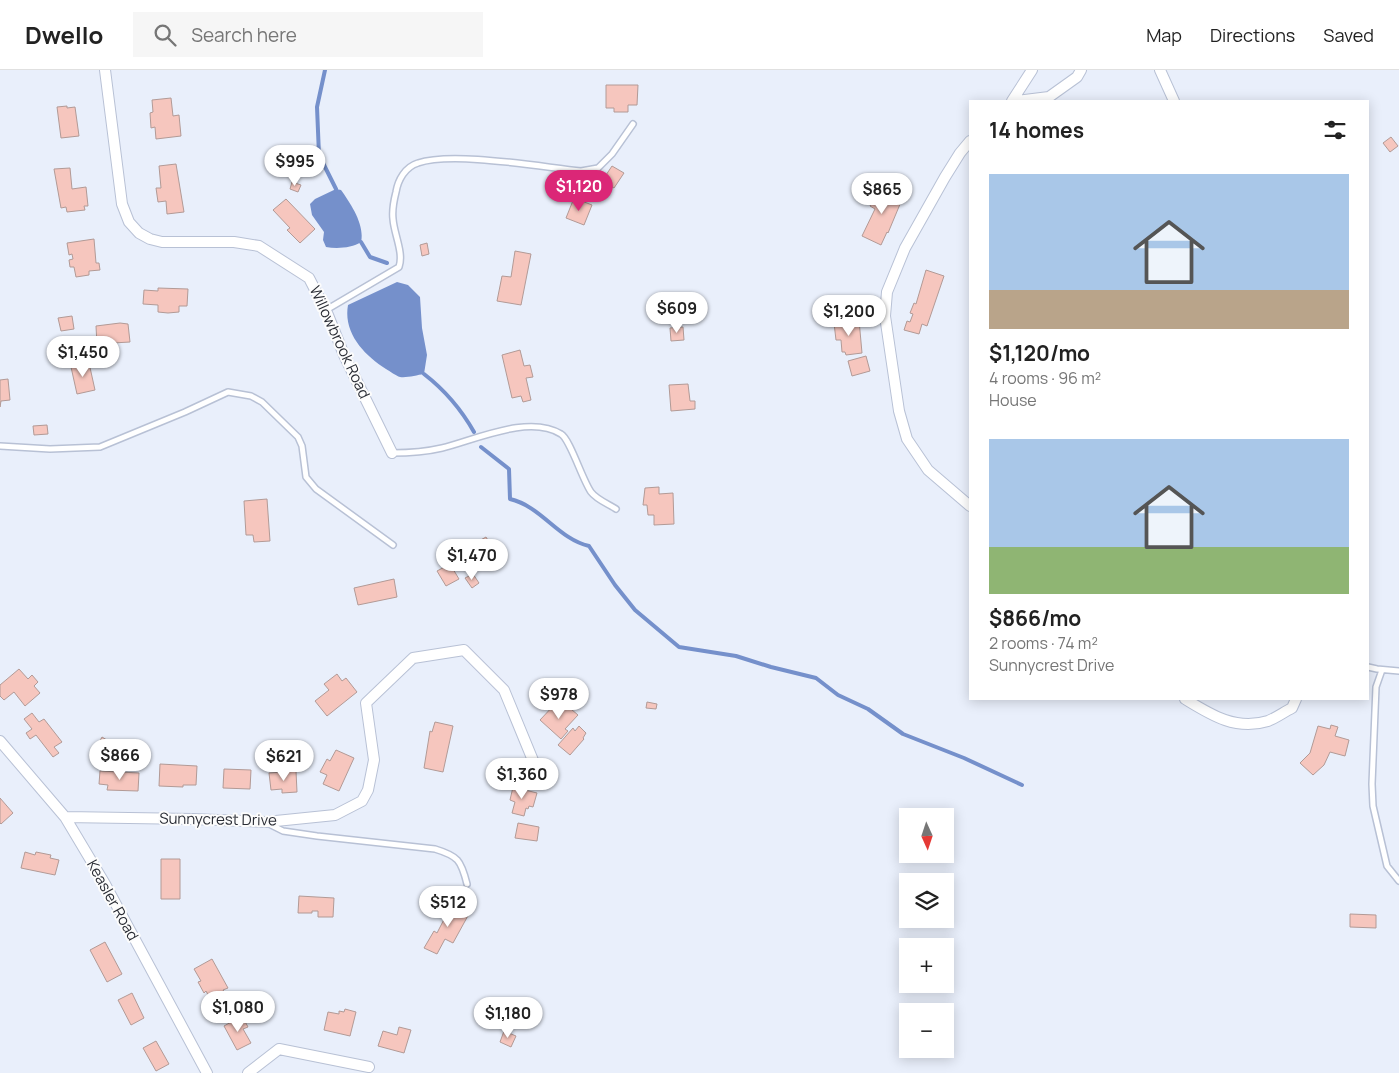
<!DOCTYPE html>
<html lang="en">
<head>
<meta charset="utf-8">
<style>
  body { margin:0; font-family:Manrope,sans-serif; background:#f6f6f6; color:#222; height:100vh; display:flex; flex-direction:column; font-size:19px; white-space:nowrap }
  * { box-sizing:border-box; margin:0 }
  p { font-size:16px; color:#767676 }
  .icon { flex:none; width:28px; height:28px; fill:none; stroke:currentColor; stroke-width:2; stroke-linecap:round; stroke-linejoin:round }
  .map { position:relative; flex:1; overflow:hidden }
  .details { position:absolute; left:969px; top:30px; width:400px; height:600px; display:flex; flex-direction:column; background:#fff; border-radius:0px; box-shadow:0 2px 12px #0003 }
  .details>* { flex:none }
  .needle { width:32px; rotate:177deg }
  .tools { position:absolute; left:899px; top:738px; display:grid; gap:10px }
  .tools a { display:grid; place-items:center; width:55px; height:55px; border-radius:0px; background:#fff; box-shadow:0 2px 12px #0003; font-size:25px }
  .price { position:absolute; translate:-50% -42px; padding:0 11px; border-radius:18px; background:#fff; color:#222; font-size:16px; line-height:32px; filter:drop-shadow(0 1px 2px #0008) }
  .price::after { content:''; position:absolute; left:50%; top:30px; width:15px; height:11px; margin-left:-8px; background:inherit; clip-path:polygon(0 0,100% 0,50% 100%) }
  .price.selected { background:#db2777; color:#fff }
  ul { padding:0; list-style:none }
  li { display:grid; align-content:center; gap:10px; height:265px; padding:0 20px }
  li span { display:grid; place-items:center; height:155px; border-radius:0px; color:#555 }
  li>.icon { margin-inline-start:auto }
  span .icon { width:90px; height:90px; fill:#fffc; stroke-width:1 }
  li b { font-size:21px }
  h2 { display:flex; justify-content:space-between; align-items:center; height:60px; padding:0 20px; font-size:21px }
  header { display:flex; align-items:center; gap:30px; box-sizing:border-box; height:70px; padding:0 25px; background:#fff; border-bottom:1px solid #e0e0e0 }
  header strong { font-size:24px }
  nav { display:flex; gap:28px; margin-inline-start:auto; font-size:18px }
  .search { width:350px; height:45px; background:#f6f6f6; display:flex; align-items:center; gap:12px; box-sizing:border-box; padding:0 18px; border-radius:0px; color:#767676; font-size:19px }
  .map>svg:first-child { display:block }
  .water { fill:#7590cb }
  .lines { fill:none; stroke-linecap:round; stroke-linejoin:round }
  .stream { stroke:#7590cb; stroke-width:4 }
  .building { fill:#f6c6be; stroke:#b29a96 }
  .lane-casing { stroke:#b8c1d5; stroke-width:8 }
  .street-casing { stroke:#b8c1d5; stroke-width:12 }
  .lane { stroke:#fff; stroke-width:5 }
  .street { stroke:#fff; stroke-width:10 }
  .labels { text-anchor:middle; dominant-baseline:central; stroke-width:4; stroke-linejoin:round; paint-order:stroke }
  .street-label { font-size:15px; fill:#282b33; stroke:#fcfcfc }
</style>
</head>
<body>
<header>
<strong>Dwello</strong>
<div class="search"><svg class="icon" aria-label="search" viewBox="0 0 24 24"><circle cx="10" cy="10" r="6"/><path d="M15 15l6 6"/></svg>Search here</div>
<nav><a>Map</a><a>Directions</a><a>Saved</a></nav>
</header>
<div class="map">
<svg width="1399" height="1003" viewBox="0 0 1399 1003">
  <rect width="100%" height="100%" fill="#e9effb"/>
  <!-- water -->
  <path class="water" d="M336,119L341,120C351,134 365,155 361,172C352,178 337,179 326,177L323,170L324,162L312,145L310,134L315,129Z
    M397,212L408,215L420,227L422,258L427,285L424,304C417,305 407,308 400,307C396,306 390,301 386,299C364,285 343,263 348,235Z"/>
  <g class="lines">
    <!-- stream -->
    <path class="stream" d="M325,0L317,37L319,85L336,119
      M361,172L370,187L387,193
      M424,304C446,321 461,339 474,362
      M481,377L509,399L510,429C541,436 558,469 589,476L615,515L635,540L679,577L736,586L771,597L816,608L838,625L868,639L903,664L964,688L1022,715"/>
  </g>
  <!-- building -->
  <path class="building" d="M606,15H638L637,35H628V42H614V38H606Z
    M171,28L173,46L179,45L181,66L156,69L155,57L151,58L150,43L153,42L152,30Z
    M67,36V38L75,37L79,66L61,68L57,37Z
    M1391,67L1398,76L1390,82L1383,73Z
    M176,94L184,142L167,144L166,131L158,132L156,118H161L159,96Z
    M612,96L624,103L614,118L602,111Z
    M70,98L72,119L86,117L88,136H84L85,140L67,142L66,137L61,138L54,99Z
    M292,112L301,115L298,122L290,119Z
    M880,116L903,127L888,163L887,162L881,175L862,166L875,139L870,136Z
    M574,128L592,135L584,155L566,148Z
    M286,129L315,159L300,173L287,160L290,158L273,140Z
    M94,169L96,193H99L100,200L89,201V205L76,207L74,197H70L69,190L73,189L72,184L69,185L67,173Z
    M427,173L429,184L422,186L420,175Z
    M515,181L531,184L521,235L497,231L502,206L511,207Z
    M926,200L944,206L927,256L922,254L919,264L904,260L907,251L910,252L913,244L910,243L914,233L916,234Z
    M158,218L188,219L187,236H179V242L168,243L158,242V235L143,234L144,220L158,221Z
    M72,246L74,259L61,261L58,248Z
    M859,250L862,283L846,285L845,282H842L841,270H836L834,253Z
    M120,253L128,254L130,272L113,273L114,286L102,287L101,274L97,275L96,256Z
    M683,257L684,270L671,271L670,258Z
    M520,280L524,296L530,295L533,307L526,308L531,330L523,332L521,326L512,328L502,285Z
    M866,286L870,301L852,306L848,291Z
    M89,293L95,320L77,324L71,297Z
    M8,309L10,330L1,331L0,337V310Z
    M688,314L690,331H695V339L671,341L669,315Z
    M47,355L48,364L34,365L33,356Z
    M659,417V424L673,423L674,454L654,455V445H648L647,435H643L645,418Z
    M267,429L270,471L254,472L253,465H246L244,431Z
    M486,467L498,487L474,502L461,481Z
    M450,494L459,509L446,516L437,501Z
    M473,504L479,513L472,518L465,508Z
    M394,509L397,527L358,535L354,518Z
    M19,599L28,609L32,605L38,612L34,616L40,623L25,636L14,622L4,630L0,626V615Z
    M337,604L342,611L346,608L357,622L327,646L315,631L329,620L324,614Z
    M647,632L657,634L656,639L646,638Z
    M555,634L560,639L565,634L578,645L565,659L568,661L561,669L540,650Z
    M32,643L39,652L44,649L62,672L54,677L59,683L53,687L36,665L30,669L26,663L32,659L24,649Z
    M435,652L453,656L443,702L424,698L430,661L432,662Z
    M1331,655L1338,657L1335,666L1349,670L1345,686L1330,682L1324,695L1313,705L1300,693L1310,683L1318,656L1330,659Z
    M579,656L586,663L583,668L584,669L570,685L558,675L573,658L575,661Z
    M102,667L110,672L102,684L95,680Z
    M336,680L354,688L339,721L323,714L327,705L320,702L327,689L330,691Z
    M160,694L197,696L196,715H183V717L159,716Z
    M224,699L251,700L250,719L223,718Z
    M100,701L139,703L138,721L107,720L108,715L99,714Z
    M296,701L297,722L282,723V719L271,720L269,703Z
    M513,717L537,723L533,737L529,736L528,739L526,738L524,746L512,743L515,732L510,730Z
    M0,728L13,743L1,754L0,753Z
    M518,753L539,757L537,771L515,768Z
    M25,782L35,785L36,782L51,785L50,788L59,790L55,805L21,798Z
    M161,789H180V829H161Z
    M299,826L334,828L333,847H318V841H312V843H298Z
    M453,832L470,842L453,873L445,869L437,884L424,878L434,861L437,863Z
    M1350,844L1376,845V858L1350,857Z
    M105,872L122,904L107,912L90,880Z
    M212,889L228,918L223,920L227,926L213,934L206,921L204,923L198,912L201,911L194,899Z
    M132,923L144,948L131,955L118,930Z
    M345,939L356,942L350,966L324,960L328,942L339,944V941L344,942Z
    M242,946L248,957L243,959L251,973L237,980L224,956Z
    M399,957L411,960L404,983L378,976L383,961L397,965Z
    M504,961L516,966L511,977L500,972Z
    M156,971L169,994L156,1001L143,978Z"/>
  <g class="lines">
    <!-- lane casing -->
    <g class="lane-casing">
      <path id="lane" d="M326,240L399,197C404,183 394,164 393,149C392,141 394,130 396,122C398,110 405,97 418,93C453,81 541,97 581,101L598,98L612,84L633,54
        M0,376L50,379L100,377L185,342L228,322L251,326L262,332L298,367L302,376L306,407L316,419L393,475
        M392,383C410,383 425,382 442,378C475,370 529,344 561,364C570,369 582,409 591,422C596,429 608,434 616,439
        M1368,597L1377,599L1399,601
        M1382,600L1376,617L1372,714L1373,736L1387,796L1399,811
        M269,754L283,761L317,766L435,779C458,786 461,790 467,814"/>
    </g>
    <!-- street casing -->
    <g class="street-casing">
      <path id="street" d="M105,0L122,134L129,152L139,163L150,169L162,172H234L259,176L309,208L328,245L344,285L392,383
        M1160,0L1174,31
        M1012,31L1032,0
        M1016,31L1049,27L1077,7L1081,0
        M970,71L960,83L945,107L905,178L887,222L885,246L899,341L907,369L928,400L970,436
        M1185,629C1211,645 1236,661 1268,651C1276,648 1284,642 1292,638L1296,629
        M0,671L65,747L105,814L207,1003
        M65,747L193,749L266,752L335,745L362,731L368,720L374,690L366,633L413,588L464,580L504,620L539,705
        M248,1003L279,979L369,997"/>
    </g>
    <!-- lane -->
    <use href="#lane" class="lane"/>
    <!-- street -->
    <use href="#street" class="street"/>
  </g>
  <g class="labels">
    <!-- street labels -->
    <g class="street-label">
      <text transform="translate(340 272) rotate(65)">Willowbrook Road</text>
      <text transform="translate(218 749) rotate(1)">Sunnycrest Drive</text>
      <text transform="translate(113 830) rotate(61)">Keasler Road</text>
    </g>
  </g>
</svg>
<div class="tools">
<a><svg class="needle" viewBox="-14 -14 28 28"><path d="M0-13l5 13h-10z" fill="#e53935"/><path d="M0 13l5-13h-10z" fill="#767676"/></svg></a>
<a><svg class="icon" aria-label="layers" viewBox="0 0 24 24"><path d="M12 4l9 5-9 5-9-5zM3 14l9 5 9-5"/></svg></a>
<a>+</a>
<a>−</a>
</div>
<b class="price" style="left:295px;top:117px">$995</b>
<b class="price selected" style="left:579px;top:142px">$1,120</b>
<b class="price" style="left:882px;top:145px">$865</b>
<b class="price" style="left:677px;top:264px">$609</b>
<b class="price" style="left:849px;top:267px">$1,200</b>
<b class="price" style="left:83px;top:308px">$1,450</b>
<b class="price" style="left:472px;top:511px">$1,470</b>
<b class="price" style="left:559px;top:650px">$978</b>
<b class="price" style="left:120px;top:711px">$866</b>
<b class="price" style="left:284px;top:712px">$621</b>
<b class="price" style="left:522px;top:730px">$1,360</b>
<b class="price" style="left:448px;top:858px">$512</b>
<b class="price" style="left:238px;top:963px">$1,080</b>
<b class="price" style="left:508px;top:969px">$1,180</b>
<section class="details">
<h2>14 homes<svg class="icon" aria-label="filters" viewBox="0 0 24 24"><path d="M4 7h16M4 17h16"/><circle cx="9" cy="7" r="2"/><circle cx="15" cy="17" r="2"/></svg></h2>
<ul>
<li><span style="background:linear-gradient(#a9c7e8 75%,#b9a48a 0)"><svg class="icon" aria-label="home" viewBox="0 0 24 24"><path d="M3 11l9-7 9 7M6 9v11h12V9"/></svg></span><div><b>$1,120/mo</b><p>4 rooms · 96 m²</p><p>House</p></div></li>
<li><span style="background:linear-gradient(#a9c7e8 70%,#8fb573 0)"><svg class="icon" aria-label="home" viewBox="0 0 24 24"><path d="M3 11l9-7 9 7M6 9v11h12V9"/></svg></span><div><b>$866/mo</b><p>2 rooms · 74 m²</p><p>Sunnycrest Drive</p></div></li>
</ul>
</section>
</div>
</body>
</html>
